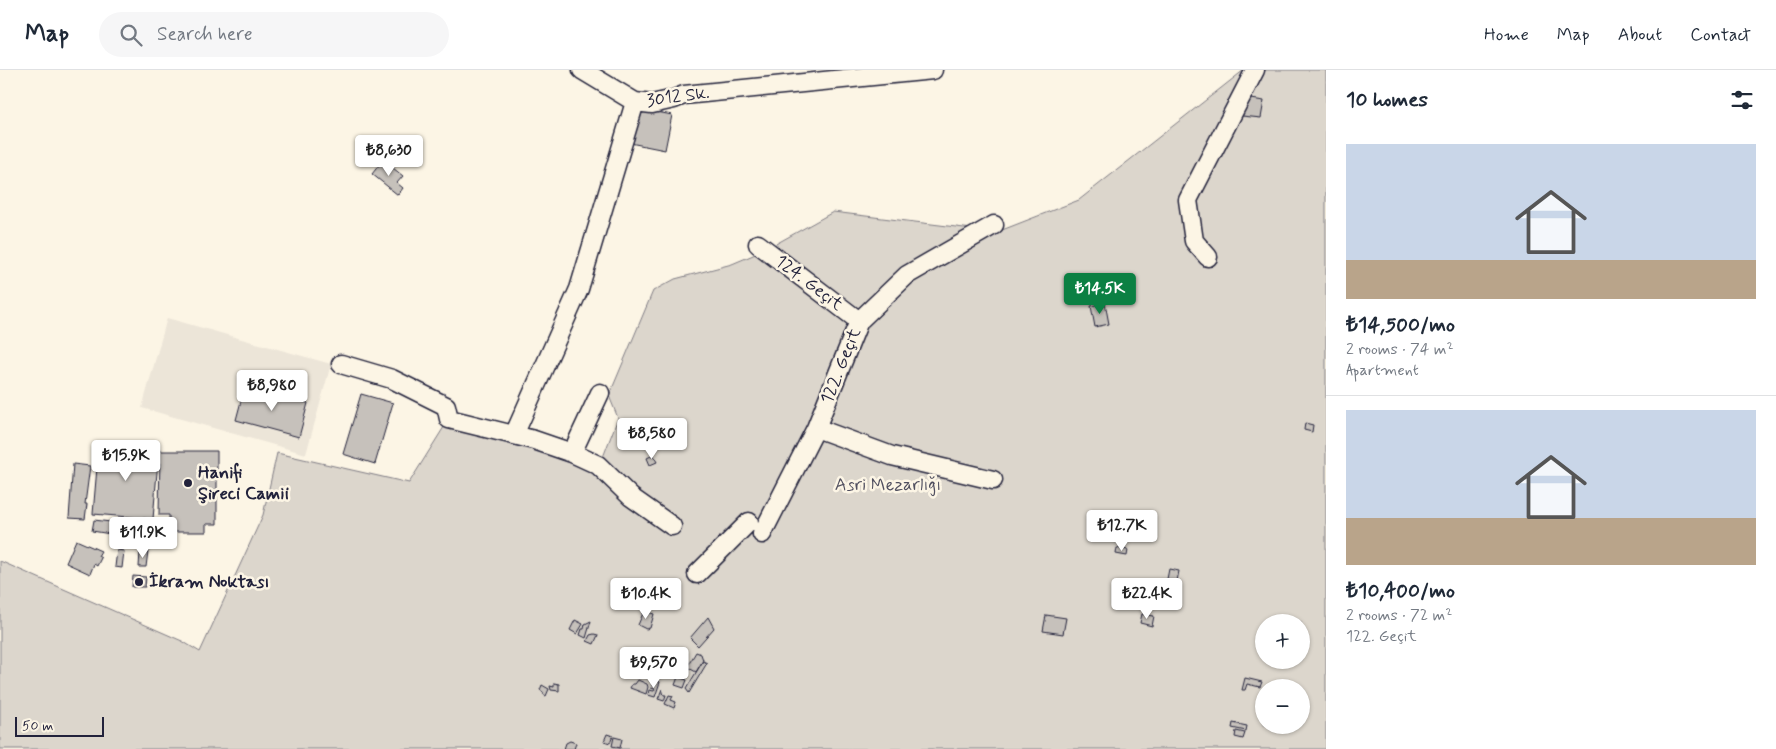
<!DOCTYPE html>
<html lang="en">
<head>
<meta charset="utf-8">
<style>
  body { margin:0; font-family:Mynerve,sans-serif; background:#f6f6f7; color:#1f2937; height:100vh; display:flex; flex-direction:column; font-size:19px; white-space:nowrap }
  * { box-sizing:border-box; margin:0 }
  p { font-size:16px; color:#747a83 }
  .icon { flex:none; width:28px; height:28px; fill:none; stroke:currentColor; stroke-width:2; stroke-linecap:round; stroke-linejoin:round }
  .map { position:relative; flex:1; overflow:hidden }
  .sheet { display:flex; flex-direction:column; background:#fff; width:450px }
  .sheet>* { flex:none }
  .buttons { position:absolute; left:1255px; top:544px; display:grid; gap:10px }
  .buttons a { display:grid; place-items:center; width:55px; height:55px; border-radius:50%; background:#fff; box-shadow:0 1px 4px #0004; font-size:25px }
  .scale { position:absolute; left:15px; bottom:12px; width:89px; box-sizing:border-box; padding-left:5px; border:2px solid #22223b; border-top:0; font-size:14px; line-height:18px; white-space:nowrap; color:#22223b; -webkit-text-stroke:4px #fcf5e5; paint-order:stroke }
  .price { position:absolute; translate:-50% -42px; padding:0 11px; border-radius:5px; background:#fff; color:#222; font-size:16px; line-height:32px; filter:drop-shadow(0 1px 2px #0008) }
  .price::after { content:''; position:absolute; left:50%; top:30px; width:15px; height:11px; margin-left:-8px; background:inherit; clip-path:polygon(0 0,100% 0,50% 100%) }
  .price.current { background:#0b8043; color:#fff }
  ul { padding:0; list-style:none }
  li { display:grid; align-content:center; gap:10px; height:265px; padding:0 20px }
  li+li { border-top:1px solid #e0e1e3 }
  li span { display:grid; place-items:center; height:155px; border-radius:0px; color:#555 }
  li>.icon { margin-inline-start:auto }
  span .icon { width:90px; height:90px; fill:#fffc; stroke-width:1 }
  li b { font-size:21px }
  h2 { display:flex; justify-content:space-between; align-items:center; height:60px; padding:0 20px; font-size:21px }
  header { display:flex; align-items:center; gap:30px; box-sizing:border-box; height:70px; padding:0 25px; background:#fff; border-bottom:1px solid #e0e1e3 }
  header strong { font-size:24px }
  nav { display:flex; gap:28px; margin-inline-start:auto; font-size:18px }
  .search { width:350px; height:45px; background:#f6f6f7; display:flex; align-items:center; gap:12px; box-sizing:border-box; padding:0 18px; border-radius:28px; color:#747a83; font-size:19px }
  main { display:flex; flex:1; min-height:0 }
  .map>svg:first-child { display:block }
  .built { fill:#ece5d8 }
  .green { fill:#dcd6cc; stroke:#7f7c84; fill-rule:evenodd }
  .building { fill:#c6c1bb; stroke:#22223b }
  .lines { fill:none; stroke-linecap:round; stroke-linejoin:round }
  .minor-casing { stroke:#22223b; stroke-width:21 }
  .minor { stroke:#fcf5e5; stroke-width:18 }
  .poi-dot { fill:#22223b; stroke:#fcf5e5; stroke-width:2 }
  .labels { text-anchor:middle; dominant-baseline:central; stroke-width:5; stroke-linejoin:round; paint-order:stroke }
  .street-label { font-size:18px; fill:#22223b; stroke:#fcf5e5 }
  .poi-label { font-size:18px; font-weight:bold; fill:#22223b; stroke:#fcf5e5; text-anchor:start }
  .park-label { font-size:18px; fill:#504f5f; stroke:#fcf5e5 }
</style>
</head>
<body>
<header>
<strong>Map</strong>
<div class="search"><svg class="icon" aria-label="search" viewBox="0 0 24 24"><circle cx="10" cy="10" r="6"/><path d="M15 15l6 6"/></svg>Search here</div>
<nav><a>Home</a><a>Map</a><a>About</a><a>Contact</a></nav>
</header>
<main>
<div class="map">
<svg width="1326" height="679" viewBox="0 0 1326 679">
  <rect width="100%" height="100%" fill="#fcf5e5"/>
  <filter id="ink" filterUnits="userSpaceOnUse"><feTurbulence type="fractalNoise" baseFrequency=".02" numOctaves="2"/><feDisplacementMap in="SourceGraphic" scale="10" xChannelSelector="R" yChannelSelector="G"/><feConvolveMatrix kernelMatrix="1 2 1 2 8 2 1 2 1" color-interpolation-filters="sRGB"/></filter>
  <g filter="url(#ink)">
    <!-- built -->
    <path class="built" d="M167,248L331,294L306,384L142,338Z"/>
    <!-- green -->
    <path class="green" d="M1244,0H1326V679H0V491L182,571L200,582L263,445L277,383L409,413L449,349L600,395L618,348L609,326L653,221L675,209L732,194L765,180L833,142L997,162L1079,130ZM1264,552H1301V590H1264ZM1264,618H1301V655H1264Z"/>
    <!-- building -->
    <path class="building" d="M1245,28L1264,31L1261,48L1242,46Z
      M637,38L672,45L665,80L630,73Z
      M383,90L403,106L397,113L403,118L398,125L372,104Z
      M1105,233L1109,254L1095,257L1091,236Z
      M245,316L308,333L299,367L236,350Z
      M361,324L393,333L375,394L343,384Z
      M1305,353L1313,355L1312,362L1304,360Z
      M99,374L159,379L153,449L93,444Z
      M160,381H217V454H206V462H169V445H159Z
      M653,385L657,392L650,395L647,388Z
      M73,394L90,396L85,434H87L85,449L69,448Z
      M94,450L119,453L117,465L92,461Z
      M76,470L101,481L98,486L101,488L97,496L94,494L90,504L66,493Z
      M1117,478L1128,480L1127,486L1116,484Z
      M117,480L124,481L122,498L115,497Z
      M140,481H148L146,497H139Z
      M1169,499L1179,501L1176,516L1166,514Z
      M133,506L146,507L145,517H132Z
      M644,541L654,544L650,558L646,559L638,555Z
      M1142,544L1154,546L1152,556L1140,553Z
      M1046,545L1066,548L1063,564L1043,561Z
      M708,547L714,558L698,576L690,568Z
      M575,550L583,554L577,564L570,560Z
      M591,551L586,568L580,565L582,559H584L585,554Z
      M594,564L598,565L594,574L587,571L590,565Z
      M696,582L701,584L703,590L696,602L687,597Z
      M703,591L707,593L689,623L686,619Z
      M678,607L687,610L684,618L675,615Z
      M1245,608L1262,612L1260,617L1247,614L1245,620H1242Z
      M638,610L647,614L648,617L646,624L630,618L632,614H635Z
      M654,610L660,612L655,627L648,625L649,620L654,621L655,619L651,618Z
      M554,613L559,614V621L551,620L550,616L554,617Z
      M542,615L549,619L546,626L544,625L543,622L540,620Z
      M662,619L664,625H666L664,631L658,629Z
      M669,625L673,626L671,630L676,632L674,638L665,634Z
      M1233,653L1247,656L1246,661L1232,658Z
      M1236,661L1245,663L1243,669L1235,667Z
      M607,664L613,666L610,673L604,671Z
      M614,667L622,669L620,678L612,676Z
      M570,671L576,673L574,679H564L566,673Z"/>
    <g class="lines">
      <!-- minor casing -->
      <g class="minor-casing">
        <path id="minor" d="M582,0L635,32L652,34L674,29L684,25L933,0
          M758,174L859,251
          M1208,187L1194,171L1188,130L1255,0
          M341,294L392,309L446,336L449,349L534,370L572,383L598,395L631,427L672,456
          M816,358L892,386L993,410
          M514,365L579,219L635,32
          M572,383L600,323
          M762,464L816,358L859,251L907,205L994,155
          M697,504L749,452"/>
      </g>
      <!-- minor -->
      <use href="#minor" class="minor"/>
    </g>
  </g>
  <!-- markers -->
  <g class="poi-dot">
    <circle cx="188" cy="413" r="5"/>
    <circle cx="139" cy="512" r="5"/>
  </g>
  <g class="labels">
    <!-- street labels -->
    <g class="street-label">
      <text transform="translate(678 27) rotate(-8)">3012 Sk.</text>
      <text transform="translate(809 213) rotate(37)">124. Geçit</text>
      <text transform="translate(841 296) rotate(-68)">122. Geçit</text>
    </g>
    <!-- poi labels -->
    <g class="poi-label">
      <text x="198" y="403">Hanifi<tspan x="198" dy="21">Şireci Camii</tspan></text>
      <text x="149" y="512">İkram Noktası</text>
    </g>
    <!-- park labels -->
    <g class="park-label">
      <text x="888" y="415">Asri Mezarlığı</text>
    </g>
  </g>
</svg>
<div class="buttons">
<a>+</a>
<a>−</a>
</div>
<div class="scale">50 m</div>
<b class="price" style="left:389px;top:107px">₺8,630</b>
<b class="price current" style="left:1100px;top:245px">₺14.5K</b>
<b class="price" style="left:272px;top:342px">₺8,980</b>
<b class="price" style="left:652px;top:390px">₺8,580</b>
<b class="price" style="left:126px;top:412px">₺15.9K</b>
<b class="price" style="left:1122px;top:482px">₺12.7K</b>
<b class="price" style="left:143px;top:489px">₺11.9K</b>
<b class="price" style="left:646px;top:550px">₺10.4K</b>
<b class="price" style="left:1147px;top:550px">₺22.4K</b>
<b class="price" style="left:654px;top:619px">₺9,570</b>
</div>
<section class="sheet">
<h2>10 homes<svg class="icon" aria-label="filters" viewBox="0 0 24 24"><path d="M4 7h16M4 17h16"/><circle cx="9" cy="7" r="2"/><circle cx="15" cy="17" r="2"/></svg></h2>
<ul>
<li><span style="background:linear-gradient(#c9d6e8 75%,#b9a48a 0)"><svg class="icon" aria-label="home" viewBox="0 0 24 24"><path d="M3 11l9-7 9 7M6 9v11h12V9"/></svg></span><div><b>₺14,500/mo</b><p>2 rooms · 74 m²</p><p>Apartment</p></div></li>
<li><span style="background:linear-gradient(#c9d6e8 70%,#b9a48a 0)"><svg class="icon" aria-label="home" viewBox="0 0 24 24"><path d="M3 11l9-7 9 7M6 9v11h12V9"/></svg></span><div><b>₺10,400/mo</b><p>2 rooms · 72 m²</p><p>122. Geçit</p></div></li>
</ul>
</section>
</main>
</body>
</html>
